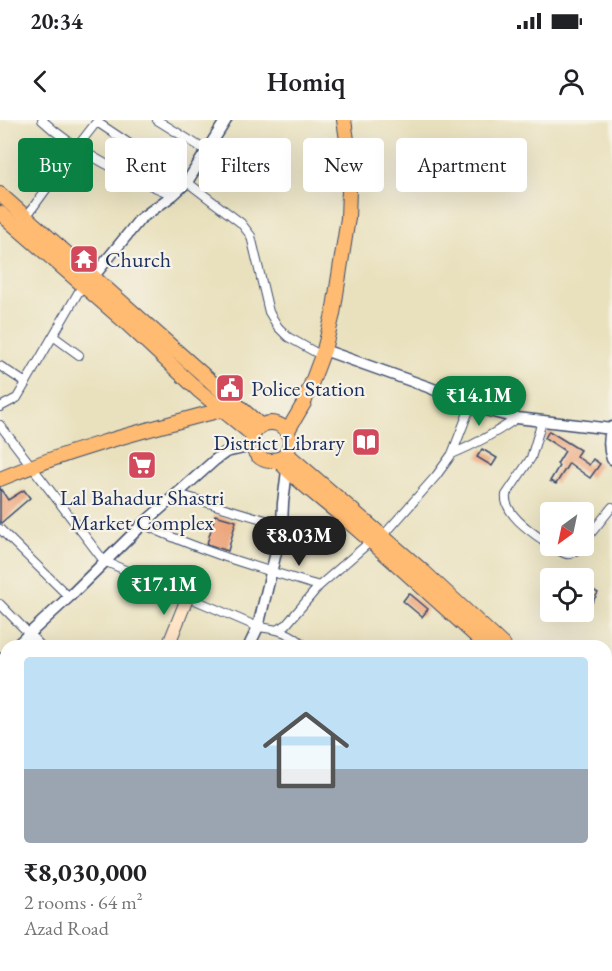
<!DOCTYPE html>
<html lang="en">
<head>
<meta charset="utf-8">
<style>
  body { margin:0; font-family:"EB Garamond",serif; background:#f6f6f6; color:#202124; height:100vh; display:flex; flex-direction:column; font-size:22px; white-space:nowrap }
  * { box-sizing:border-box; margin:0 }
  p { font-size:20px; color:#757577 }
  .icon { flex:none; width:33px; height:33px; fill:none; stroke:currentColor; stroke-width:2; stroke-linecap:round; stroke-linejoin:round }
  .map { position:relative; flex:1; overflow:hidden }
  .sheet { position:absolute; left:0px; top:520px; width:612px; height:332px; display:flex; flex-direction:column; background:#fff; border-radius:18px 18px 0 0; box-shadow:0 6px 24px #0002 }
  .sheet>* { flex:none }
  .top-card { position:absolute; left:18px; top:18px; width:576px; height:54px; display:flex; gap:12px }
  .needle { width:39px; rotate:213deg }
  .fabs { position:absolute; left:540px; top:382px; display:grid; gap:12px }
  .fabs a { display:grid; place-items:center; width:54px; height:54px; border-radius:6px; background:#fff; box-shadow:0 6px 24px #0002; font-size:30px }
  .price { position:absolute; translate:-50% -51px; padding:0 14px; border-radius:21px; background:#0b8043; color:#fff; font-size:20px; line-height:39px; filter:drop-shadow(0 2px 3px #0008) }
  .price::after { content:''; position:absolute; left:50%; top:36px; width:18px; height:14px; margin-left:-9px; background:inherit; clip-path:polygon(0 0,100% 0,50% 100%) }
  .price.on { background:#222; color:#fff }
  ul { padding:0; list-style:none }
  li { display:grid; align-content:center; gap:12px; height:318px; padding:0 24px }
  li span { display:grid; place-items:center; height:186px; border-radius:6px; color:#555 }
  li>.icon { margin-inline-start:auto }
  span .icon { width:108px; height:108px; fill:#fffc; stroke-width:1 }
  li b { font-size:26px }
  .pill { padding:0 21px; border-radius:6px; background:#fff; box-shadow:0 6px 24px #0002; font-size:21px; line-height:54px }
  .pill.on { background:#0b8043; color:#fff }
  .status { display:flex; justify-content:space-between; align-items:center; height:42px; padding:0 30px; background:#fff; direction:ltr }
  .status svg { height:16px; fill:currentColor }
  header { display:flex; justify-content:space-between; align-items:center; height:78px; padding:0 24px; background:#fff; font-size:27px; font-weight:600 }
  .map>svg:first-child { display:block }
  .building { fill:#eca57c }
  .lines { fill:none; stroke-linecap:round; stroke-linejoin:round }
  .minor-casing { stroke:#3a4a6c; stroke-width:10 }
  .tertiary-casing { stroke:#3a4a6c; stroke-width:13 }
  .secondary-casing { stroke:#3a4a6c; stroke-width:14 }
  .primary-casing { stroke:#3a4a6c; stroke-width:16 }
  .minor { stroke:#fff; stroke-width:8 }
  .tertiary { stroke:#fff; stroke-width:10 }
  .secondary { stroke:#ffe4c6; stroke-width:12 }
  .primary { stroke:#ffbb71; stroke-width:14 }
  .labels { text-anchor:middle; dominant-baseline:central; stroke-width:4.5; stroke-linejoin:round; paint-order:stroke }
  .poi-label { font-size:22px; fill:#1b2f5e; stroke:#f7f3e8; text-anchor:start }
</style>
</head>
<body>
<div class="status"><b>20:34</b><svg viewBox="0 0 49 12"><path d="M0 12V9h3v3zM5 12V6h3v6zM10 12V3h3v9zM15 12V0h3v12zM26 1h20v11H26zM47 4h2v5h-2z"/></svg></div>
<header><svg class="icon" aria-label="back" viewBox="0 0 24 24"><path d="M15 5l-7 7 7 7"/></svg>Homiq<svg class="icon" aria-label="person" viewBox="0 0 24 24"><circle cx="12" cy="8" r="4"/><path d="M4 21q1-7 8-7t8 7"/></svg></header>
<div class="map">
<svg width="612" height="851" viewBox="0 0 612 851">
  <rect width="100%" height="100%" fill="#f7f3e8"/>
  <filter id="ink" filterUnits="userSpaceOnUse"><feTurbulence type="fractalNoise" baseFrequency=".0167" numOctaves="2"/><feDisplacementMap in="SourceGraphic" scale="12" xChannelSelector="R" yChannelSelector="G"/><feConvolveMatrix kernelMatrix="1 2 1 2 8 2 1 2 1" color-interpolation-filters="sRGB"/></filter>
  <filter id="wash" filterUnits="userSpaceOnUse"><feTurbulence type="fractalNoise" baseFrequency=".008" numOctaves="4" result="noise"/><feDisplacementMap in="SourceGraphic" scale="24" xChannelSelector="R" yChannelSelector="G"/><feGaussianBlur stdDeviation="1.35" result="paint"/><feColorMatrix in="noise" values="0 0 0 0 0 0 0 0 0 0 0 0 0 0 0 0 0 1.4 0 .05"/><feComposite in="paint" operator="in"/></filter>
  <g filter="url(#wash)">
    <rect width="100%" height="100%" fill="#e9e1be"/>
    <g id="blocks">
      <!-- building -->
      <path class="building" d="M549,311L580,330L576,336L589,345L593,339L600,344L590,358L569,343L556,364L550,361L559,346L557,344L565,331L545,318Z
        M482,329L497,338L492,346L477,337Z
        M0,368L8,380L24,370L30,378L1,403H0Z
        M215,395L236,401L228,431L207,424Z
        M584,464L598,473L584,495Z
        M409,473L428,489L422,497L403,481Z"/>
    </g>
  </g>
  <g filter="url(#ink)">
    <use href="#blocks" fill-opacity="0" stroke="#3a4a6c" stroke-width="1.5"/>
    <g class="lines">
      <!-- minor casing -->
      <g class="minor-casing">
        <path id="minor" d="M42,0C78,34 128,56 173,75
          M157,0L207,31
          M97,2L187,62L241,103L251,116L269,192L278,207L288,217L322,236
          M26,97L77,27L98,0
          M53,216L79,235
          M0,246L26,263
          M0,287L17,278L82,166
          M542,301L531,338L506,375C503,395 536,415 550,425
          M0,305L104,441L258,507C278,509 290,512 305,526
          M452,334C476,324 496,313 517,298
          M178,374L282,405
          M143,404C199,431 259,448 319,466
          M0,409L69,477
          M383,416L436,356L452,334L471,285
          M584,422L612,387
          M552,426C566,435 569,439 581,426
          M0,484L41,526
          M278,509L286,505L319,466L371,421
          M0,558L6,563
          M0,624L6,628
          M0,685L6,690
          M0,810L6,815
          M606,826L612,813
          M301,846L308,851
          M355,846L362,851
          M543,846L554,851
          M91,851L92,846
          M209,851L212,846
          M425,851L431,846
          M500,851L503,846
          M581,851L586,846"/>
      </g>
      <!-- tertiary casing -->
      <g class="tertiary-casing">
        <path id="tertiary" d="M93,157L140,99L173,75L187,62L226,0
          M324,230L428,267L485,290L517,298L612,309
          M612,307C608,319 608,328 612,339
          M16,526L69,477L143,404L215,340L226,332L252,326
          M249,526L258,507L277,428L282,405L283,383L287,350
          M0,541L6,536
          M606,609L612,610
          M144,846V851"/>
      </g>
      <!-- secondary casing -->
      <g class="secondary-casing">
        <path id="secondary" d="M168,526L188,476
          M0,757L6,748"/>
      </g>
      <!-- primary casing -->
      <g class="primary-casing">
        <path id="primary" d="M0,74L261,306
          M0,93L124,201L198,270L253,315
          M252 322a19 19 0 1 1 38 0a19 19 0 1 1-38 0Z
          M287,312L304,283L324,230L333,194L348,98L350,40L344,0
          M286,333L424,452L504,526
          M277,339C298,363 326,382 350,403C396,443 442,485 487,526
          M0,359C71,329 146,310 221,290
          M606,669L612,679
          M606,698L612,709"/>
      </g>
      <!-- minor -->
      <use href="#minor" class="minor"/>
      <!-- tertiary -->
      <use href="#tertiary" class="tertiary"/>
      <!-- secondary -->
      <use href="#secondary" class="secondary"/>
      <!-- primary -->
      <use href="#primary" class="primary"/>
    </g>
  </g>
  <!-- icons -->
  <defs>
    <g id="temple-square" transform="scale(1.5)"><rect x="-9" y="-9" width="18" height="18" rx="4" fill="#d1495b" stroke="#f7f3e8"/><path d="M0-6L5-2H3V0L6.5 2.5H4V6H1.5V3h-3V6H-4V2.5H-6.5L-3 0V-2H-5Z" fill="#fff"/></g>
    <g id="civic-square" transform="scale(1.5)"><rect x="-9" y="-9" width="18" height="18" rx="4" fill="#d1495b" stroke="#f7f3e8"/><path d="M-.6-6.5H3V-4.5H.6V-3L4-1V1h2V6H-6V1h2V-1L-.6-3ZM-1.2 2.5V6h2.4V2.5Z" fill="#fff"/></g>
    <g id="library-square" transform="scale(1.5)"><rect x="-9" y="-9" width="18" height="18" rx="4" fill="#d1495b" stroke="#f7f3e8"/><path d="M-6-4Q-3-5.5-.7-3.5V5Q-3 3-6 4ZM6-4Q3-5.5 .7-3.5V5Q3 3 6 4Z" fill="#fff"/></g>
    <g id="supermarket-square" transform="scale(1.5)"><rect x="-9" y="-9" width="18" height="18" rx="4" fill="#d1495b" stroke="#f7f3e8"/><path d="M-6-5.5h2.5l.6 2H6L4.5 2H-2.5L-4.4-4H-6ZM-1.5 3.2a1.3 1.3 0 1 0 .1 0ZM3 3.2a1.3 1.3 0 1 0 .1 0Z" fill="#fff"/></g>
  </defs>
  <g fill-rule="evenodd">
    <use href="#temple-square" x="84" y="139"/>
    <use href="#civic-square" x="230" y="268"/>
    <use href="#library-square" x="366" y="322"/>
    <use href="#supermarket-square" x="142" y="345"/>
  </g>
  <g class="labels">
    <!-- poi labels -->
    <g class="poi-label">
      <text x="105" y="139">Church</text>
      <text x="251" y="268">Police Station</text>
      <text x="345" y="322" text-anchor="end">District Library</text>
      <text x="142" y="377" text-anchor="middle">Lal Bahadur Shastri<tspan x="142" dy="25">Market Complex</tspan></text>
    </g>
  </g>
</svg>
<div class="fabs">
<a><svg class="needle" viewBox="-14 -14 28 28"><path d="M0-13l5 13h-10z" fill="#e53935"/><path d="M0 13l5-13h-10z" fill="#757577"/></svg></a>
<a><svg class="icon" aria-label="locate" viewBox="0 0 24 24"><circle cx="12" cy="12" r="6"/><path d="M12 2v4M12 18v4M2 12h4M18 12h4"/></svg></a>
</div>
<b class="price" style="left:479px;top:307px">₹14.1M</b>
<b class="price on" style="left:299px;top:447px">₹8.03M</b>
<b class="price" style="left:164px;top:496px">₹17.1M</b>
<div class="top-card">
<a class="pill on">Buy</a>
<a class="pill">Rent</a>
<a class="pill">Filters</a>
<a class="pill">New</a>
<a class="pill">Apartment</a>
</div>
<section class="sheet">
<ul>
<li><span style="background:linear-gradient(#bfe0f5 60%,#9aa5b1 0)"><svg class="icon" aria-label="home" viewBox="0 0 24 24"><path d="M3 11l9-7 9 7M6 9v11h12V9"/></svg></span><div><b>₹8,030,000</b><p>2 rooms · 64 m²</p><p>Azad Road</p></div></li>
</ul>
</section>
</div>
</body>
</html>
